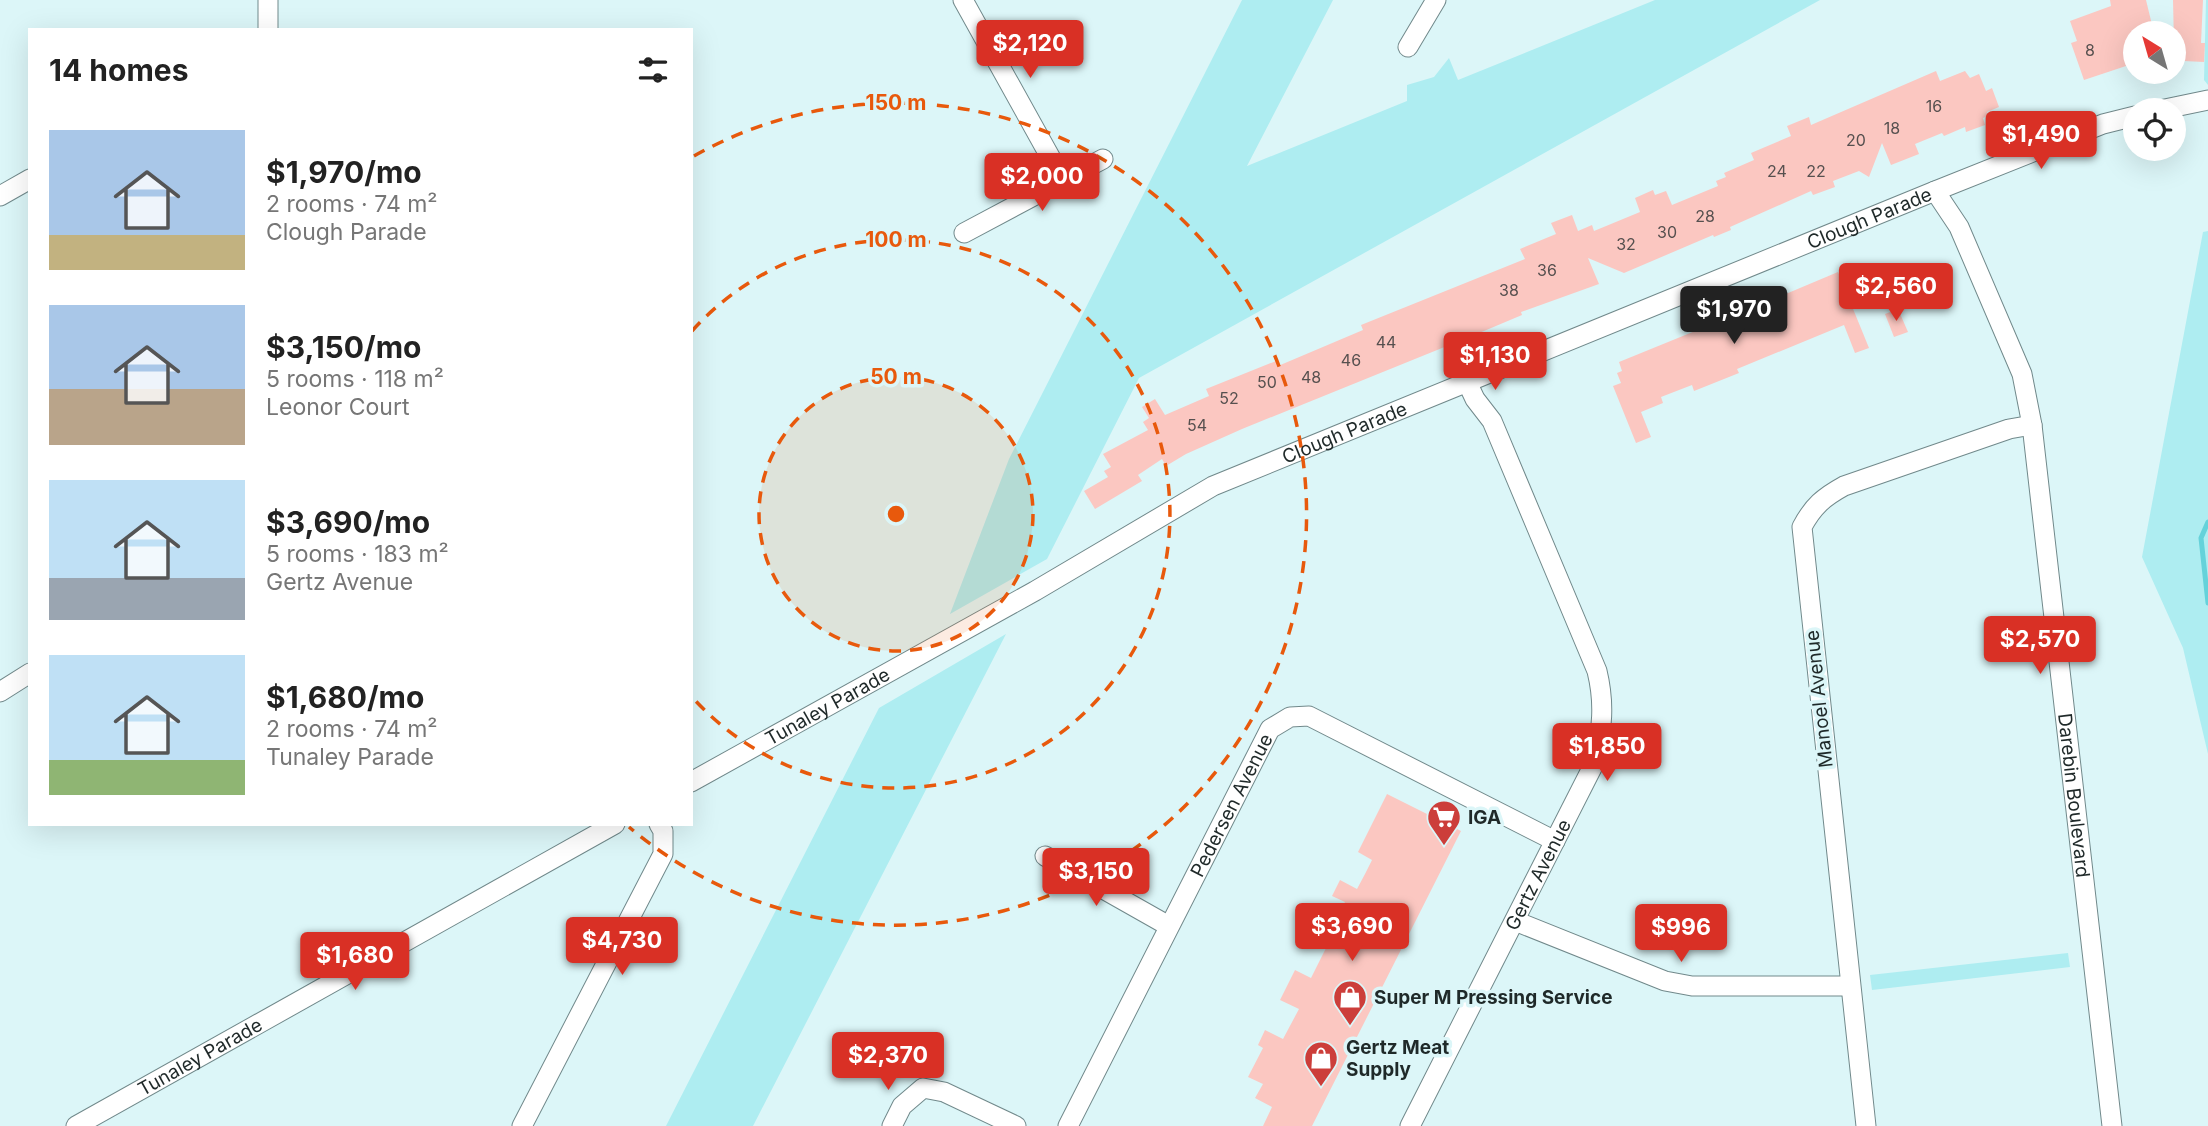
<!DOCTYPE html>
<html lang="en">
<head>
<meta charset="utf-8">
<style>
  body { margin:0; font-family:Inter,sans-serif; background:#f6f6f6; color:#222; height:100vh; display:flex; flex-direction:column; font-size:26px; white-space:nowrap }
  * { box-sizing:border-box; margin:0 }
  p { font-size:23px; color:#767676 }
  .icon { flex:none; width:38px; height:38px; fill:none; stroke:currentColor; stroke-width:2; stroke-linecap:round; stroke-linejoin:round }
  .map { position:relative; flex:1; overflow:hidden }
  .side { position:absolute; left:28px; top:28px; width:665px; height:798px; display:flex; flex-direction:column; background:#fff; border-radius:0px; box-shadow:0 7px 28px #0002 }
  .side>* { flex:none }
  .needle { width:46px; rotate:323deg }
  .controls { position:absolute; left:2123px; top:21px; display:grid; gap:14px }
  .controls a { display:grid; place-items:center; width:63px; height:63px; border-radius:50%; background:#fff; box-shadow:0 7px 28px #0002; font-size:35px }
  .price { position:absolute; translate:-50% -60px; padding:0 16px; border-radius:7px; background:#d93025; color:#fff; font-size:23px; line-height:46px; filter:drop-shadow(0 2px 4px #0008) }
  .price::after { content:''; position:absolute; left:50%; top:42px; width:21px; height:16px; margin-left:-10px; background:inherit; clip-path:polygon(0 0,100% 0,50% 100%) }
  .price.selected { background:#222; color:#fff }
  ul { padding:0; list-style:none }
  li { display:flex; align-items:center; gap:21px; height:175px; padding:0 21px }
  li span { display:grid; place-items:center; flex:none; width:196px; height:140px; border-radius:0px; color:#555 }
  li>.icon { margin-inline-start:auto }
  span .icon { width:84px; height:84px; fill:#fffc; stroke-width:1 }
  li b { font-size:30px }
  h2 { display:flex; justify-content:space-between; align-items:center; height:84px; padding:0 21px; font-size:30px }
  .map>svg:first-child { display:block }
  .green { fill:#aeedf1 }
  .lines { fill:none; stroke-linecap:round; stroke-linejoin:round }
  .stream { stroke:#65d2da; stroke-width:5 }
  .building { fill:#fbc7c1 }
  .street-casing { stroke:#71898b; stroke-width:21 }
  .street { stroke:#fff; stroke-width:19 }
  .ring { fill:none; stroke:#e8590c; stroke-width:3.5; stroke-dasharray:12 9 }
  .labels { text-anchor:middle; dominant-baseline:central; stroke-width:7; stroke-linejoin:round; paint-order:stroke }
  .number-label { font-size:16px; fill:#56504f }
  .street-label { font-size:19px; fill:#1f2929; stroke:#dcf6f8 }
  .poi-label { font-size:19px; font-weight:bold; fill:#1f2929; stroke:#dcf6f8; text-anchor:start }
  .centre { fill:#e8590c; stroke:#dcf6f8; stroke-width:3.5 }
  .ring-label { font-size:21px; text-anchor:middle; font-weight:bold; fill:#e8590c; stroke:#dcf6f8; stroke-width:7; stroke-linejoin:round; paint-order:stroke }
</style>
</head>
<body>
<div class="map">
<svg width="2208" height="1126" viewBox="0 0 2208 1126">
  <rect width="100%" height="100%" fill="#dcf6f8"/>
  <!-- green -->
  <path class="green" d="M1242,0H1333L1247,166L1407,101V85L1434,77L1449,58L1458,80L1655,0H1820L1139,378L1047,559L950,614L1009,459Z
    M2206,0H2208V85L2204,80Z
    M2208,231V754L2183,648L2142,557L2203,232Z
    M1006,634L753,1126H666L879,708Z
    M2068,953L2070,967L1872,990L1870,975Z"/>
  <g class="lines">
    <!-- stream -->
    <path class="stream" d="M2208,522L2201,538L2208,603"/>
  </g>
  <!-- building -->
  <path class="building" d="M2110,0H2146L2154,33H2135V63L2084,80L2071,43L2077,41L2070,21L2111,6Z
    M2173,0H2203L2201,43H2205L2204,62L2184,61L2185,44H2174Z
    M1936,71L1940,81L1965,71L1970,78L1979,74L1986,91L1992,88L1999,107L1987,112L1988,116L1983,118L1985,125L1966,132L1965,127L1944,136L1942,133L1915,144L1919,154L1891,165L1882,143L1869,177L1859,171L1833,181L1835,187L1813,195L1811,191L1730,227L1731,230L1714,237L1713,235L1624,273L1588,258L1599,284L1521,312L1522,315L1484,331L1242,429L1186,454L1166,466L1162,459L1138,475L1142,481L1095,509L1084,491L1108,477L1104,471L1111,467L1103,454L1148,430L1143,422L1149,418L1142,407L1155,399L1165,415L1209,396L1206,389L1276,361L1278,366L1363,330L1361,325L1525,259L1520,249L1556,234L1551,223L1572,215L1578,231L1592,225L1594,231L1640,212L1635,198L1653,190L1655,195L1666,191L1672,205L1718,186L1716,181L1726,177L1724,173L1754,160L1751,153L1791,136L1787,126L1809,117L1811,125Z
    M1838,272L1869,348L1855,353L1844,325L1737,369L1739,373L1694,391L1692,385L1661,397L1663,403L1641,412L1651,437L1636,443L1613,386L1621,383L1617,373L1622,371L1619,362L1700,329L1699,325L1717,318L1719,322Z
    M1898,309L1908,332L1894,337L1885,314Z
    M1387,794L1461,831L1312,1126H1263L1272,1107L1255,1098L1263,1084L1248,1077L1263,1048L1258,1045L1265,1030L1283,1039L1299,1009L1280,1000L1295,970L1311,978L1326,948L1323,947L1345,902L1332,896L1340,880L1357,889L1365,874L1372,860L1358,852Z"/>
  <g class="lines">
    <!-- street casing -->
    <g class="street-casing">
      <g id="street">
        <path d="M268,0V30"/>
        <path d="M963,0L1063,180"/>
        <path d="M1408,47L1436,0"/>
        <path d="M2160,110L2208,100"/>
        <path id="s1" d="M1935,191L1959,227L2022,374L2032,425L2112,1126"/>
        <path d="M0,196L30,179"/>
        <path d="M964,233L1103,159"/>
        <path d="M0,692L30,673"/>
        <path id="s2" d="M691,782L1035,591L1213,486L1935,191L2103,124L2135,116"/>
        <path d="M1045,856L1167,925"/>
        <path d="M1515,921L1665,981L1692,986H1850"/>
        <path id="s3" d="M76,1126L615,824"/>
        <path d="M522,1126L663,854V831L659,824"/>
        <path d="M892,1126L902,1106L923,1088L944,1092L1016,1126"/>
        <path id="s4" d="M1068,1126L1270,729L1290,717L1309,716L1555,841"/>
        <path id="s5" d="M1410,1126L1595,762C1602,729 1605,704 1597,671L1492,421L1475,399L1467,382"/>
        <path d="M1866,1126L1802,527C1813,506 1824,497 1844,486L2009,429L2032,425"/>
      </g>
    </g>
    <!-- street -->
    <use href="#street" class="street"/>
  </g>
  <!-- distance rings -->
  <circle cx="896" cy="514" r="137" fill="#e8590c" fill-opacity=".12"/>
  <g class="ring">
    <circle cx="896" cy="514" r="137"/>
    <path d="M692 331A274 274 0 1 1 692 697"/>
    <path d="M694 156A411 411 0 1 1 629 827"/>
  </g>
  <!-- icons -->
  <defs>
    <g id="supermarket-pin" transform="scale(1.75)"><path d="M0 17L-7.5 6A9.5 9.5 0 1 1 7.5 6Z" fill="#cc3e3a" stroke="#dcf6f8"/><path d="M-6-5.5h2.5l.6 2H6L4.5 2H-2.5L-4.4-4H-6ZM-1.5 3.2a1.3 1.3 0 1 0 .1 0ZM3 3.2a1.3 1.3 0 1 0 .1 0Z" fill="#fff"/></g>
    <g id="shop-pin" transform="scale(1.75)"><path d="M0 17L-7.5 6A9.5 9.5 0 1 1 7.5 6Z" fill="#cc3e3a" stroke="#dcf6f8"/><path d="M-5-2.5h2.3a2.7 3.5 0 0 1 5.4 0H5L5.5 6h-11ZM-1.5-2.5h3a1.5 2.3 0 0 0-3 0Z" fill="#fff"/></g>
  </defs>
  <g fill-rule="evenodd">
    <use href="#supermarket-pin" x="1444" y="817"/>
    <use href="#shop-pin" x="1350" y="997"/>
    <use href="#shop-pin" x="1321" y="1058"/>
  </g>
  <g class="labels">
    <!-- number labels -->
    <g class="number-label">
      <text x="2090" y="50">8</text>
      <text x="1934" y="106">16</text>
      <text x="1892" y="128">18</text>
      <text x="1856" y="140">20</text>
      <text x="1777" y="171">24</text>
      <text x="1816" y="171">22</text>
      <text x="1705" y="216">28</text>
      <text x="1667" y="232">30</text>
      <text x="1626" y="244">32</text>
      <text x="1547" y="270">36</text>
      <text x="1509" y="290">38</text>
      <text x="1386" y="342">44</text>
      <text x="1351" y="360">46</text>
      <text x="1311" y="377">48</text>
      <text x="1267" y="382">50</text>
      <text x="1229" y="398">52</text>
      <text x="1197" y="425">54</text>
    </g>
    <!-- street labels -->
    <g class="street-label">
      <text stroke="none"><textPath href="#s2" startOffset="1309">Clough Parade</textPath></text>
      <text stroke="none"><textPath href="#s2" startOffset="742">Clough Parade</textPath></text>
      <text transform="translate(1819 699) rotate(-96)">Manoel Avenue</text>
      <text stroke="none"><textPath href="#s2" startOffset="156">Tunaley Parade</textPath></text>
      <text stroke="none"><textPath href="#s1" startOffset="628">Darebin Boulevard</textPath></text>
      <text stroke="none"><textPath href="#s4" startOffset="360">Pedersen Avenue</textPath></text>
      <text stroke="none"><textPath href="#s5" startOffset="282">Gertz Avenue</textPath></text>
      <text stroke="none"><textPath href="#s3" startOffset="142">Tunaley Parade</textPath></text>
    </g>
    <!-- poi labels -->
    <g class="poi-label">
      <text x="1468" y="817">IGA</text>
      <text x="1374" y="997">Super M Pressing Service</text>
      <text x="1346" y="1047">Gertz Meat<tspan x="1346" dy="22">Supply</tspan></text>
    </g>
  </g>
  <circle cx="896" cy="514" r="10" class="centre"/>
  <g class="ring-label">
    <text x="896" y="110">150 m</text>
    <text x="896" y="247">100 m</text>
    <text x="896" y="384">50 m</text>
  </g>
</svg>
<div class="controls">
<a><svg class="needle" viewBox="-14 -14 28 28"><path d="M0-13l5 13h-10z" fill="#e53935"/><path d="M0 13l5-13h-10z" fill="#767676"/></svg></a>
<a><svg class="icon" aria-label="locate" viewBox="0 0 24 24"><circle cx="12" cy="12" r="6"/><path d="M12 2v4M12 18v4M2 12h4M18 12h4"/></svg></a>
</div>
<b class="price" style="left:1030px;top:80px">$2,120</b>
<b class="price" style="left:2041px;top:171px">$1,490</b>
<b class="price" style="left:1042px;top:213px">$2,000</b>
<b class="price" style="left:1896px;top:323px">$2,560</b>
<b class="price selected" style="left:1734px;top:346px">$1,970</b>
<b class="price" style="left:1495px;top:392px">$1,130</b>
<b class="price" style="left:2040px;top:676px">$2,570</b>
<b class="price" style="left:1607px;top:783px">$1,850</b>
<b class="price" style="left:1096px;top:908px">$3,150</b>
<b class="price" style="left:1352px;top:963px">$3,690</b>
<b class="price" style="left:1681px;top:964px">$996</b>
<b class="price" style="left:622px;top:977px">$4,730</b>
<b class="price" style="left:355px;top:992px">$1,680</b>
<b class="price" style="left:888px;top:1092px">$2,370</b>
<section class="side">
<h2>14 homes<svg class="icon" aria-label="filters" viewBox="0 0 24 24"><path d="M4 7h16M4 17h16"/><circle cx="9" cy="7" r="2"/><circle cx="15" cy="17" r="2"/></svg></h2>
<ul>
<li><span style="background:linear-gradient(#a9c7e8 75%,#c2b280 0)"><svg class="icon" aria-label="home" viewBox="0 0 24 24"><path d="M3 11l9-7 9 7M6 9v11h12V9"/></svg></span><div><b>$1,970/mo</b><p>2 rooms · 74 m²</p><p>Clough Parade</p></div></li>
<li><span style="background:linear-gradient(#a9c7e8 60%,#b9a48a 0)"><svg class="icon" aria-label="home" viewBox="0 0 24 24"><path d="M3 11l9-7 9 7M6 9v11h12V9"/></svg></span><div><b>$3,150/mo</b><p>5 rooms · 118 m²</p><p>Leonor Court</p></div></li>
<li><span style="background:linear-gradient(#bfe0f5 70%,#9aa5b1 0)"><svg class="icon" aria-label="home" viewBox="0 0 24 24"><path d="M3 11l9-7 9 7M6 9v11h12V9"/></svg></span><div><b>$3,690/mo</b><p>5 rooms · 183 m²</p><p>Gertz Avenue</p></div></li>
<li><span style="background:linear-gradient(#bfe0f5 75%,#8fb573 0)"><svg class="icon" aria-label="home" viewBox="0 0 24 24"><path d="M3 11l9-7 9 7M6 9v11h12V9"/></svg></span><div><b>$1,680/mo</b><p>2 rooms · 74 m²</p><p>Tunaley Parade</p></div></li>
</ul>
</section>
</div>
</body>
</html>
